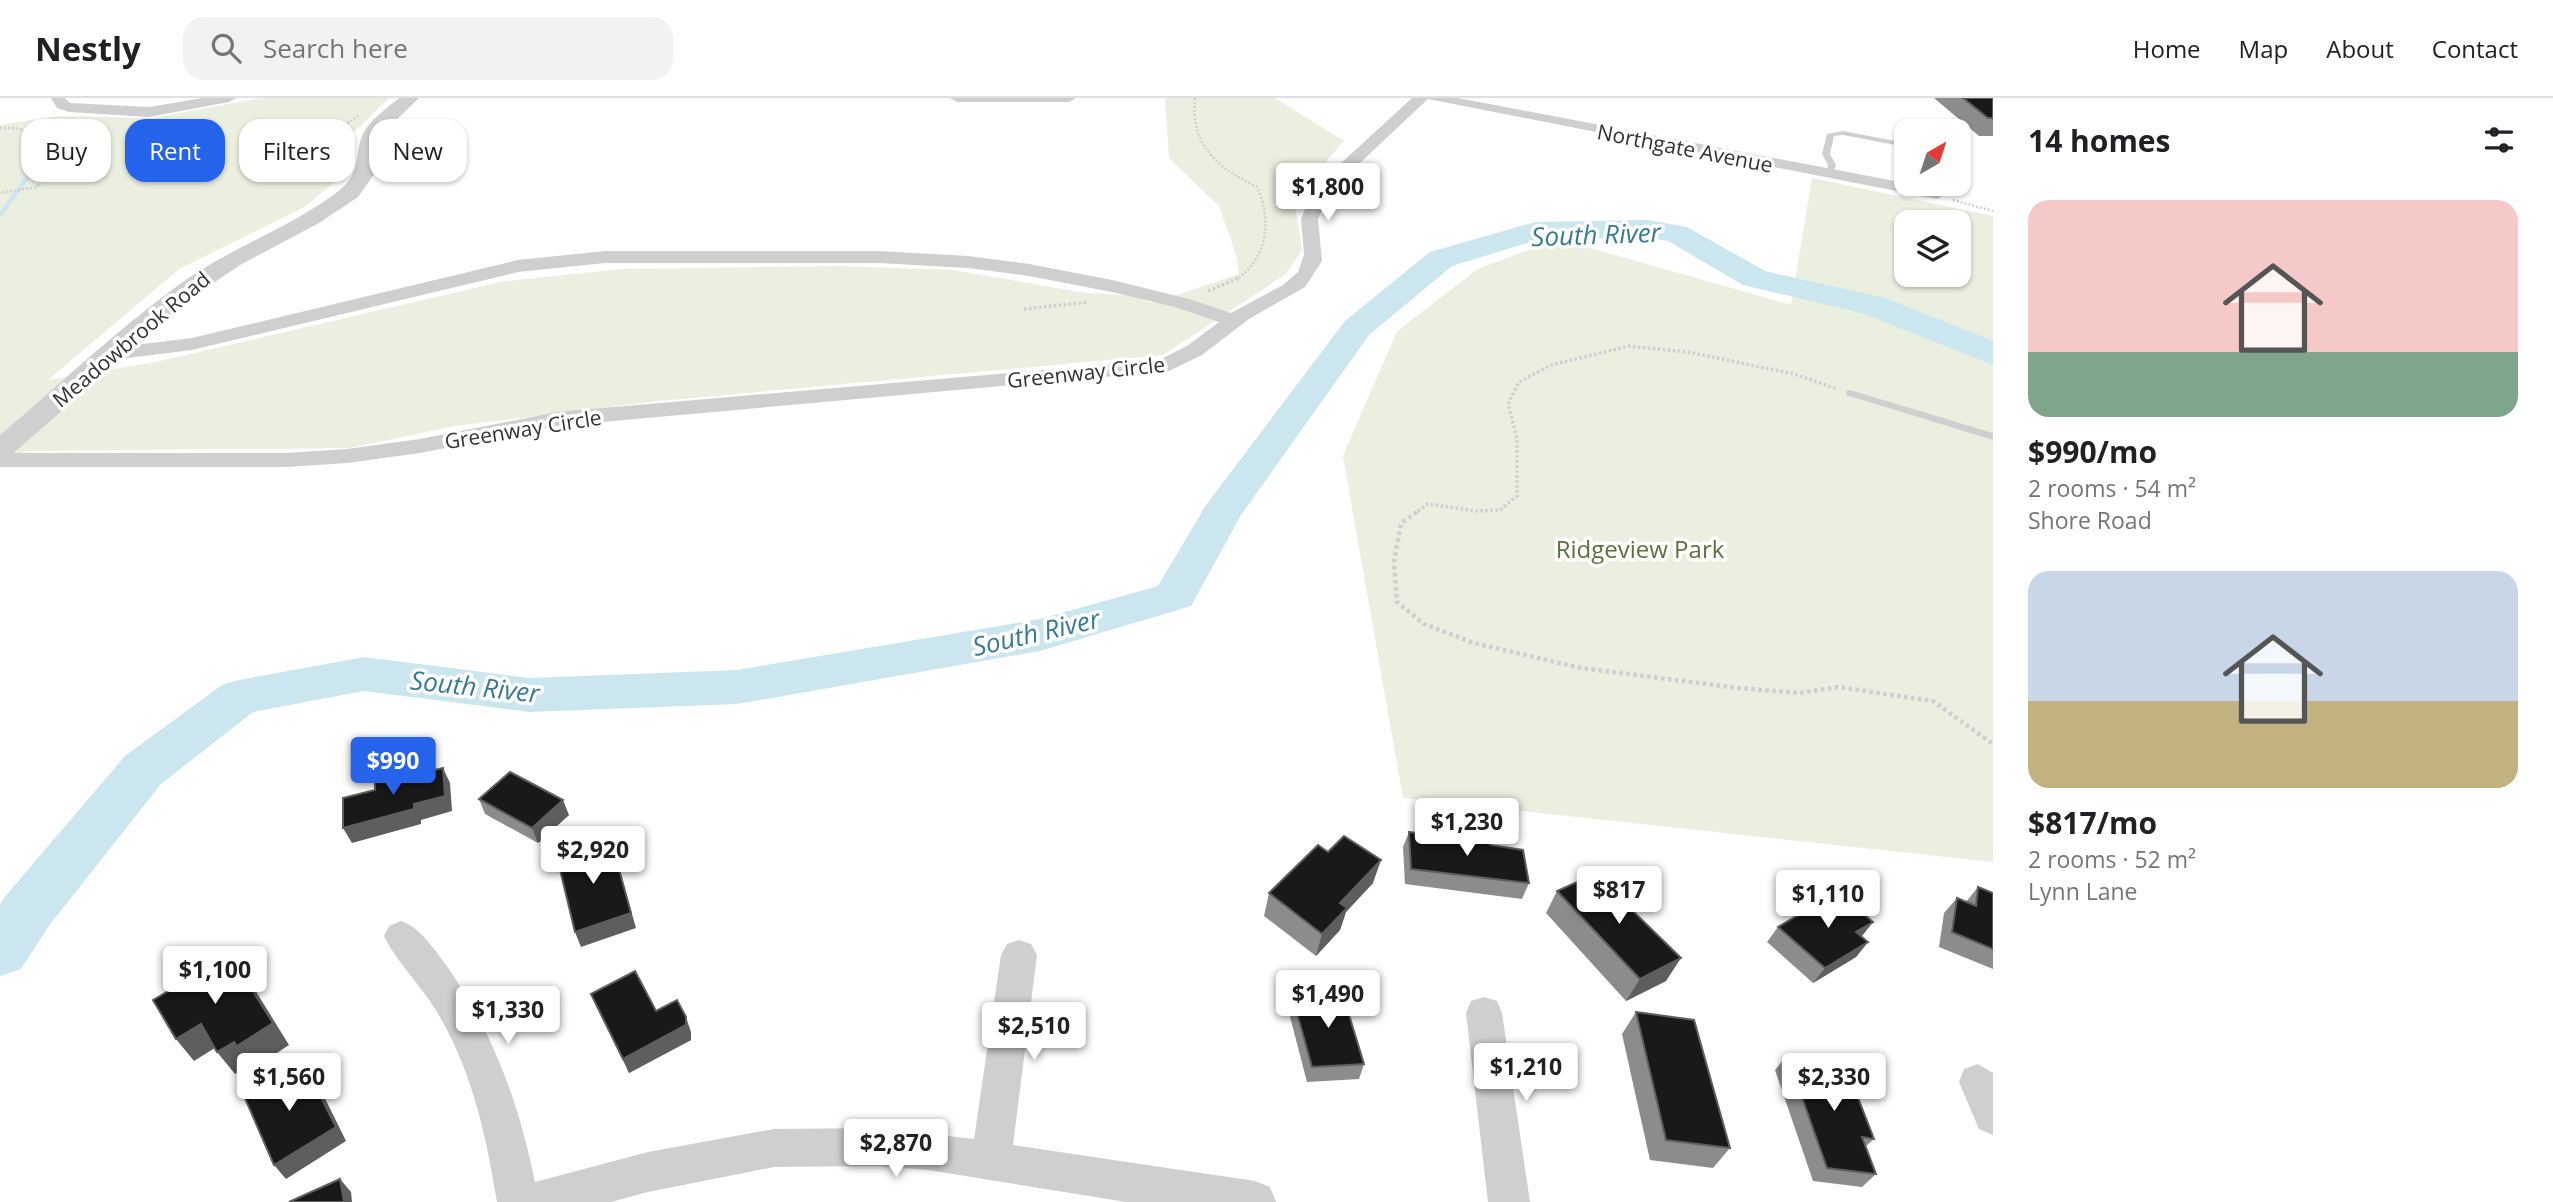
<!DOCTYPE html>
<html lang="en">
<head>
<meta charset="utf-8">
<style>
  body { margin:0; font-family:"Open Sans",sans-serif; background:#f2f2f2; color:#202124; height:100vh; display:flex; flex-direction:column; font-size:26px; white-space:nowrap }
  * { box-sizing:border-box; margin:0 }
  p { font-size:23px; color:#757577 }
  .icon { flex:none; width:38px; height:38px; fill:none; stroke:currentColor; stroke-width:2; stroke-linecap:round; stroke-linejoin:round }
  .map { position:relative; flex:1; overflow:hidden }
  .drawer { display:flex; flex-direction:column; background:#fff; width:560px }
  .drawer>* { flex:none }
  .banner { position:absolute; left:21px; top:21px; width:665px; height:63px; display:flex; gap:14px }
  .needle { width:46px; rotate:39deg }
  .buttons { position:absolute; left:1894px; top:21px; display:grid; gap:14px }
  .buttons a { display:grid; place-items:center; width:77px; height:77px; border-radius:14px; background:#fff; box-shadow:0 2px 5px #0004; font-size:35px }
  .price { position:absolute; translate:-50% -60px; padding:0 16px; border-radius:7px; background:#fff; color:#222; font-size:23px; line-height:46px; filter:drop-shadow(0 2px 4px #0008) }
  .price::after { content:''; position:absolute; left:50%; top:42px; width:21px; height:16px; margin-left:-10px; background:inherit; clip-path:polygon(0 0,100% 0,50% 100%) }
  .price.active { background:#2563eb; color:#fff }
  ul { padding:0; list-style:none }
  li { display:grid; align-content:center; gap:14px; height:371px; padding:0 35px }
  li span { display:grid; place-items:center; height:217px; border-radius:21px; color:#555 }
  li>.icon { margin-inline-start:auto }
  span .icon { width:126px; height:126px; fill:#fffc; stroke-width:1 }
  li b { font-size:30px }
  h2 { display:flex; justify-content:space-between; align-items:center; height:84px; padding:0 35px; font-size:30px }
  .tag { padding:0 24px; border-radius:21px; background:#fff; box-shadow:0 2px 5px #0004; font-size:24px; line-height:63px }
  .tag.active { background:#2563eb; color:#fff }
  header { display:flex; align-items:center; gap:42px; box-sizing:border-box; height:98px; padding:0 35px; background:#fff; border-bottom:2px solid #e0e0e0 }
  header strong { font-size:33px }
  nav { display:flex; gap:38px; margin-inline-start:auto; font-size:24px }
  .search { width:490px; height:63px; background:#f2f2f2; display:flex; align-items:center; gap:18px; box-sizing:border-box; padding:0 24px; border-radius:21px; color:#757577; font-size:26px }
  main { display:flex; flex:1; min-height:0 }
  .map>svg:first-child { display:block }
  .green { fill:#eaefe0; fill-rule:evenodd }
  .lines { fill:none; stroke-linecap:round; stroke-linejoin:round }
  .stream { stroke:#cbe6ef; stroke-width:4.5 }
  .river { fill:#cbe6ef; fill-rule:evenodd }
  .path-far2 { stroke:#cfcfcf; stroke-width:2.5; stroke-dasharray:2 2; stroke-linecap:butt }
  .path-far1 { stroke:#cfcfcf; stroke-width:3.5; stroke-dasharray:2.5 2.5; stroke-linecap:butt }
  .path { stroke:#cfcfcf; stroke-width:4.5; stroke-dasharray:3.5 3.5; stroke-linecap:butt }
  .service { fill:#cfcfcf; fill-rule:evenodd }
  .minor { fill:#cfcfcf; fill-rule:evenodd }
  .tertiary { fill:#cfcfcf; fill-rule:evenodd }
  .wall { fill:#8c8c8c }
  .shaded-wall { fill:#5e5e5e }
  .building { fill:#191919; stroke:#5e5e5e; stroke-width:2 }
  .labels { text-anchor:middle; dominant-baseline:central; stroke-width:7; stroke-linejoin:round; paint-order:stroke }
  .far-street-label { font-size:21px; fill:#323232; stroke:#fff }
  .park-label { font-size:24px; fill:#5b723b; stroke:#fff }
  .water-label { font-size:26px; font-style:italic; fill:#377a94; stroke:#fff }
</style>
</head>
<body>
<header>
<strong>Nestly</strong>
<div class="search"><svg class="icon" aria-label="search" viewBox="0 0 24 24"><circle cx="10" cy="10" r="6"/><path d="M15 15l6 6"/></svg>Search here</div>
<nav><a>Home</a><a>Map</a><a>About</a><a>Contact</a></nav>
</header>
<main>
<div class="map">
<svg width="1993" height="1104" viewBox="0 0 1993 1104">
  <rect width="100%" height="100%" fill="#fff"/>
  <!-- green -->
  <path class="green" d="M262,0H389L352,36L340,80L304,109L179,171L48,282L156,264L505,183L623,171L838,168L953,172L1086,195L1127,197L1153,205L1239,176L1236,156L1219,108L1169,60L1165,0H1275L1344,43L1294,100L1302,152L1286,176L1163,257L659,303L455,328L349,350L28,353L0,360V27L58,18L152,20Z
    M1812,80L1993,118V764L1403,700L1343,358L1397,233L1478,171L1541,147H1580L1791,207ZM1906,124H1958V177H1906Z"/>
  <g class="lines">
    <!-- stream -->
    <path class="stream" d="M0,117L69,22"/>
    <!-- river -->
    <path class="river" d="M1647,122L1687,129L1765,173L1885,200L1993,243V267L1862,215L1743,187L1668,143L1647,140L1537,142L1452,168L1369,237L1241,417L1191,508L1040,553L737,606L530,614L364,593L253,614L161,686L48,829L21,871L0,878V806L8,795L125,658L222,587L239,582L364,559L530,580L737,572L1040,521L1158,488L1206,407L1345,223L1430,154L1535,124Z"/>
    <!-- path-far2 -->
    <path class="path-far2" d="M1195,0C1190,48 1218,70 1257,89C1273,123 1267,160 1236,182
      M0,30H15L43,37L74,40V47L51,65L37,89L0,95
      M321,44L359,17
      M1953,102L1993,113"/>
    <!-- path-far1 -->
    <path class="path-far1" d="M1208,193L1238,180
      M1024,211L1089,204
      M1414,416L1428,406L1477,413L1500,412L1517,398V340L1508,306L1519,284L1551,267L1629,248L1688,254L1794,276L1837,291"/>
    <!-- path -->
    <path class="path" d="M1417,414L1401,425L1394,464L1397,504L1424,526L1474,545L1581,570L1738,590L1800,595L1838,589L1933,603L1993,646"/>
    <!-- service -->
    <path class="service" d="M1843,33L1906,45V49L1843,37L1834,38L1830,56L1836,67L1832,79H1826L1828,67L1822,56L1827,36Z
      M1940,86H1948L1946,94L1940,98H1934L1933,96L1938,93Z
      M1850,292L1993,335V342L1846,297V293Z"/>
    <!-- minor -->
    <path class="minor" d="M51,0H65L70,5L149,9L203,0H236L229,4L149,19L69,14L57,10Z
      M950,0H1076L1069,4H957Z
      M1412,0H1458L1937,91L1946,96L1937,101L1428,1L1330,93L1318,121L1322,163L1305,189L1249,221L1202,257L1169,273L557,328L420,355L347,365L286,369H0V355H286L347,351L420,341L557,314L1159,262L1187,248L1219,224L1175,209L1112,194L1029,178L968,170L879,165H605L518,174L192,252L111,262L104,260L101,256L104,252L111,250L192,240L518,162L605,153H879L968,158L1029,166L1112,182L1189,201L1231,215L1283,187L1298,174L1304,157L1301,121L1314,90Z
      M401,823C421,830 434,851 446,867C493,933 519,1006 535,1084L648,1054L774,1031L877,1030L974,1041L1001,857L1007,846L1019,842L1031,846L1037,857L1013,1047L1255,1083L1270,1089L1276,1104H1126L928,1072L877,1068L774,1069L648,1094L611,1104H497C486,1037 472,972 437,914C421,887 397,865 384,838L389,828Z
      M1484,899L1497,903L1502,915L1530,1104H1488L1466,915L1471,903Z
      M1978,966L1993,975V1037L1979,1031L1959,984L1964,971Z"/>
    <!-- tertiary -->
    <path class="tertiary" d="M399,0H419L384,34L381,41L377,72L358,99L319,125L240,167L193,199L10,358L0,361V337C58,288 114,234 176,189C227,150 291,131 341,91C361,74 354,59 362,38C369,22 386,11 399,0Z"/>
  </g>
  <!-- wall -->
  <path class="wall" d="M1934,0H1993V38H1979Z
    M479,701L569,717L538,745L485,716Z
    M1409,734L1490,747L1529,785L1522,801L1405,786L1403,749Z
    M1373,785L1346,814L1340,832L1316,858L1264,818L1269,795Z
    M1978,789L1993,795V871L1939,849L1944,815L1957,800L1966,804Z
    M1557,793L1666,883L1626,903L1546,815Z
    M1873,824L1861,839L1868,844L1856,859L1813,885L1767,844L1778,829Z
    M591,896L656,913L691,934V942L629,975L597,910Z
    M1292,897L1364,966L1359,981L1307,984L1288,911Z
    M1636,914L1730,1050L1713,1070L1650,1062L1622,936Z
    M1787,957L1874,1041L1866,1048L1876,1076L1862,1089L1813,1083L1775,972Z"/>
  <!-- shaded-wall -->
  <path class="shaded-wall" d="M443,670L450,685L452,713L421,722V726L352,745L343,730L414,706Z
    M563,702L569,717L538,745L532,730Z
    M611,742L636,830L581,849L575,834Z
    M1381,762L1373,785L1346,814L1340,832L1316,858L1322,836L1340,805Z
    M1873,824L1861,839L1856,834Z
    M1868,844L1856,859L1813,885L1825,870Z
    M230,857L247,879L289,947L254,970L251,965L235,976L217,954L234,944Z
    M1681,860L1666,883L1626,903L1640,881Z
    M686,919L691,934V942L629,975L623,961Z
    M201,926L218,948L194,963L176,941Z
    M303,964L314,978L346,1043L286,1081L274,1067Z
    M340,1081L351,1094L352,1104H344Z"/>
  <!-- building -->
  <path class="building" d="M1963,0H1993V20H1988Z
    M443,670L445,698L414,706V711L343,730V700L375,692V682L394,677V682Z
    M510,674L563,702L532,730L479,701Z
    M1409,734L1490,744V747L1523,752L1529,785L1411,771Z
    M1344,738L1381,762L1340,805L1347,810L1322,836L1269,795L1318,747L1328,754Z
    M611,742L631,815L575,834L557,759Z
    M1595,776L1681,860L1640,881L1557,793Z
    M1978,789L1993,795V851L1952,834L1957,800L1976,808Z
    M1838,794L1873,824L1856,834L1868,844L1825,870L1778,829Z
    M230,857L273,925L237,948L234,944L217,954L201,926L176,941L153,902Z
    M635,873L656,913L677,902L686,919V927L623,961L591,896Z
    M1342,894L1364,966L1312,969L1292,897Z
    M1636,914L1694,922L1730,1050L1666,1042Z
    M1787,957L1844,964L1874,1041L1862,1039L1876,1076L1827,1070Z
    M303,964L336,1029L274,1067L244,998Z
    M340,1081L344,1104H289Z"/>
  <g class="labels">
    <!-- far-street labels -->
    <g class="far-street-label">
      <text transform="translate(1685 50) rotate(11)">Northgate Avenue</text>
      <text transform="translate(131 241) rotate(-40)">Meadowbrook Road</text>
      <text transform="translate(1086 274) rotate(-6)">Greenway Circle</text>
      <text transform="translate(523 331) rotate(-9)">Greenway Circle</text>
    </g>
    <!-- park labels -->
    <g class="park-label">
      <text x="1640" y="450">Ridgeview Park</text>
    </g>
    <!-- water labels -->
    <g class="water-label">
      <text transform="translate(1596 136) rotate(-2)">South River</text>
      <text transform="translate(1036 534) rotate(-13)">South River</text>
      <text transform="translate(475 588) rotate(6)">South River</text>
    </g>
  </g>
</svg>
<div class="buttons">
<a><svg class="needle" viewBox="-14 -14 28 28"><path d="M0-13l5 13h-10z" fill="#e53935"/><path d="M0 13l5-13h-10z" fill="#757577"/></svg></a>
<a><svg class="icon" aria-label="layers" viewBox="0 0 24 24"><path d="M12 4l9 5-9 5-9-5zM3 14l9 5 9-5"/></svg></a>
</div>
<b class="price" style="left:1328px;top:125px">$1,800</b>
<b class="price active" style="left:393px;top:699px">$990</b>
<b class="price" style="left:1467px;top:760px">$1,230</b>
<b class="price" style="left:593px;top:788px">$2,920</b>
<b class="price" style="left:1619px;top:828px">$817</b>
<b class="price" style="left:1828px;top:832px">$1,110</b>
<b class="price" style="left:215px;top:908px">$1,100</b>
<b class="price" style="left:1328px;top:932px">$1,490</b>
<b class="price" style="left:508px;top:948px">$1,330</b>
<b class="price" style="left:1034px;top:964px">$2,510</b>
<b class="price" style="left:1526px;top:1005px">$1,210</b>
<b class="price" style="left:289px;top:1015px">$1,560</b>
<b class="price" style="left:1834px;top:1015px">$2,330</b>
<b class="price" style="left:896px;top:1081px">$2,870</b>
<div class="banner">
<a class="tag">Buy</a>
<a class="tag active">Rent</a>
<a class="tag">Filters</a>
<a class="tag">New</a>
</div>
</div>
<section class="drawer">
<h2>14 homes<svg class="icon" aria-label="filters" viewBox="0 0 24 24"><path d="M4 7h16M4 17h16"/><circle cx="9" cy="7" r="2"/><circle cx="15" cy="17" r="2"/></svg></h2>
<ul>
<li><span style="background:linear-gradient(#f6c9c9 70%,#7fa58c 0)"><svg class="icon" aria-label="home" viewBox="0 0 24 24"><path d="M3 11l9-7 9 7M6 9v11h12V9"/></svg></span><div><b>$990/mo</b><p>2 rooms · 54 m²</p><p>Shore Road</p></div></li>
<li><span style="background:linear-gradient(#c9d6e8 60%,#c2b280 0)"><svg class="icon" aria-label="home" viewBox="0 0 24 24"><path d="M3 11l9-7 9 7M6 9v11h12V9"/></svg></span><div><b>$817/mo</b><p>2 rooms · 52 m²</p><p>Lynn Lane</p></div></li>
</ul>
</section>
</main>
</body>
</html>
